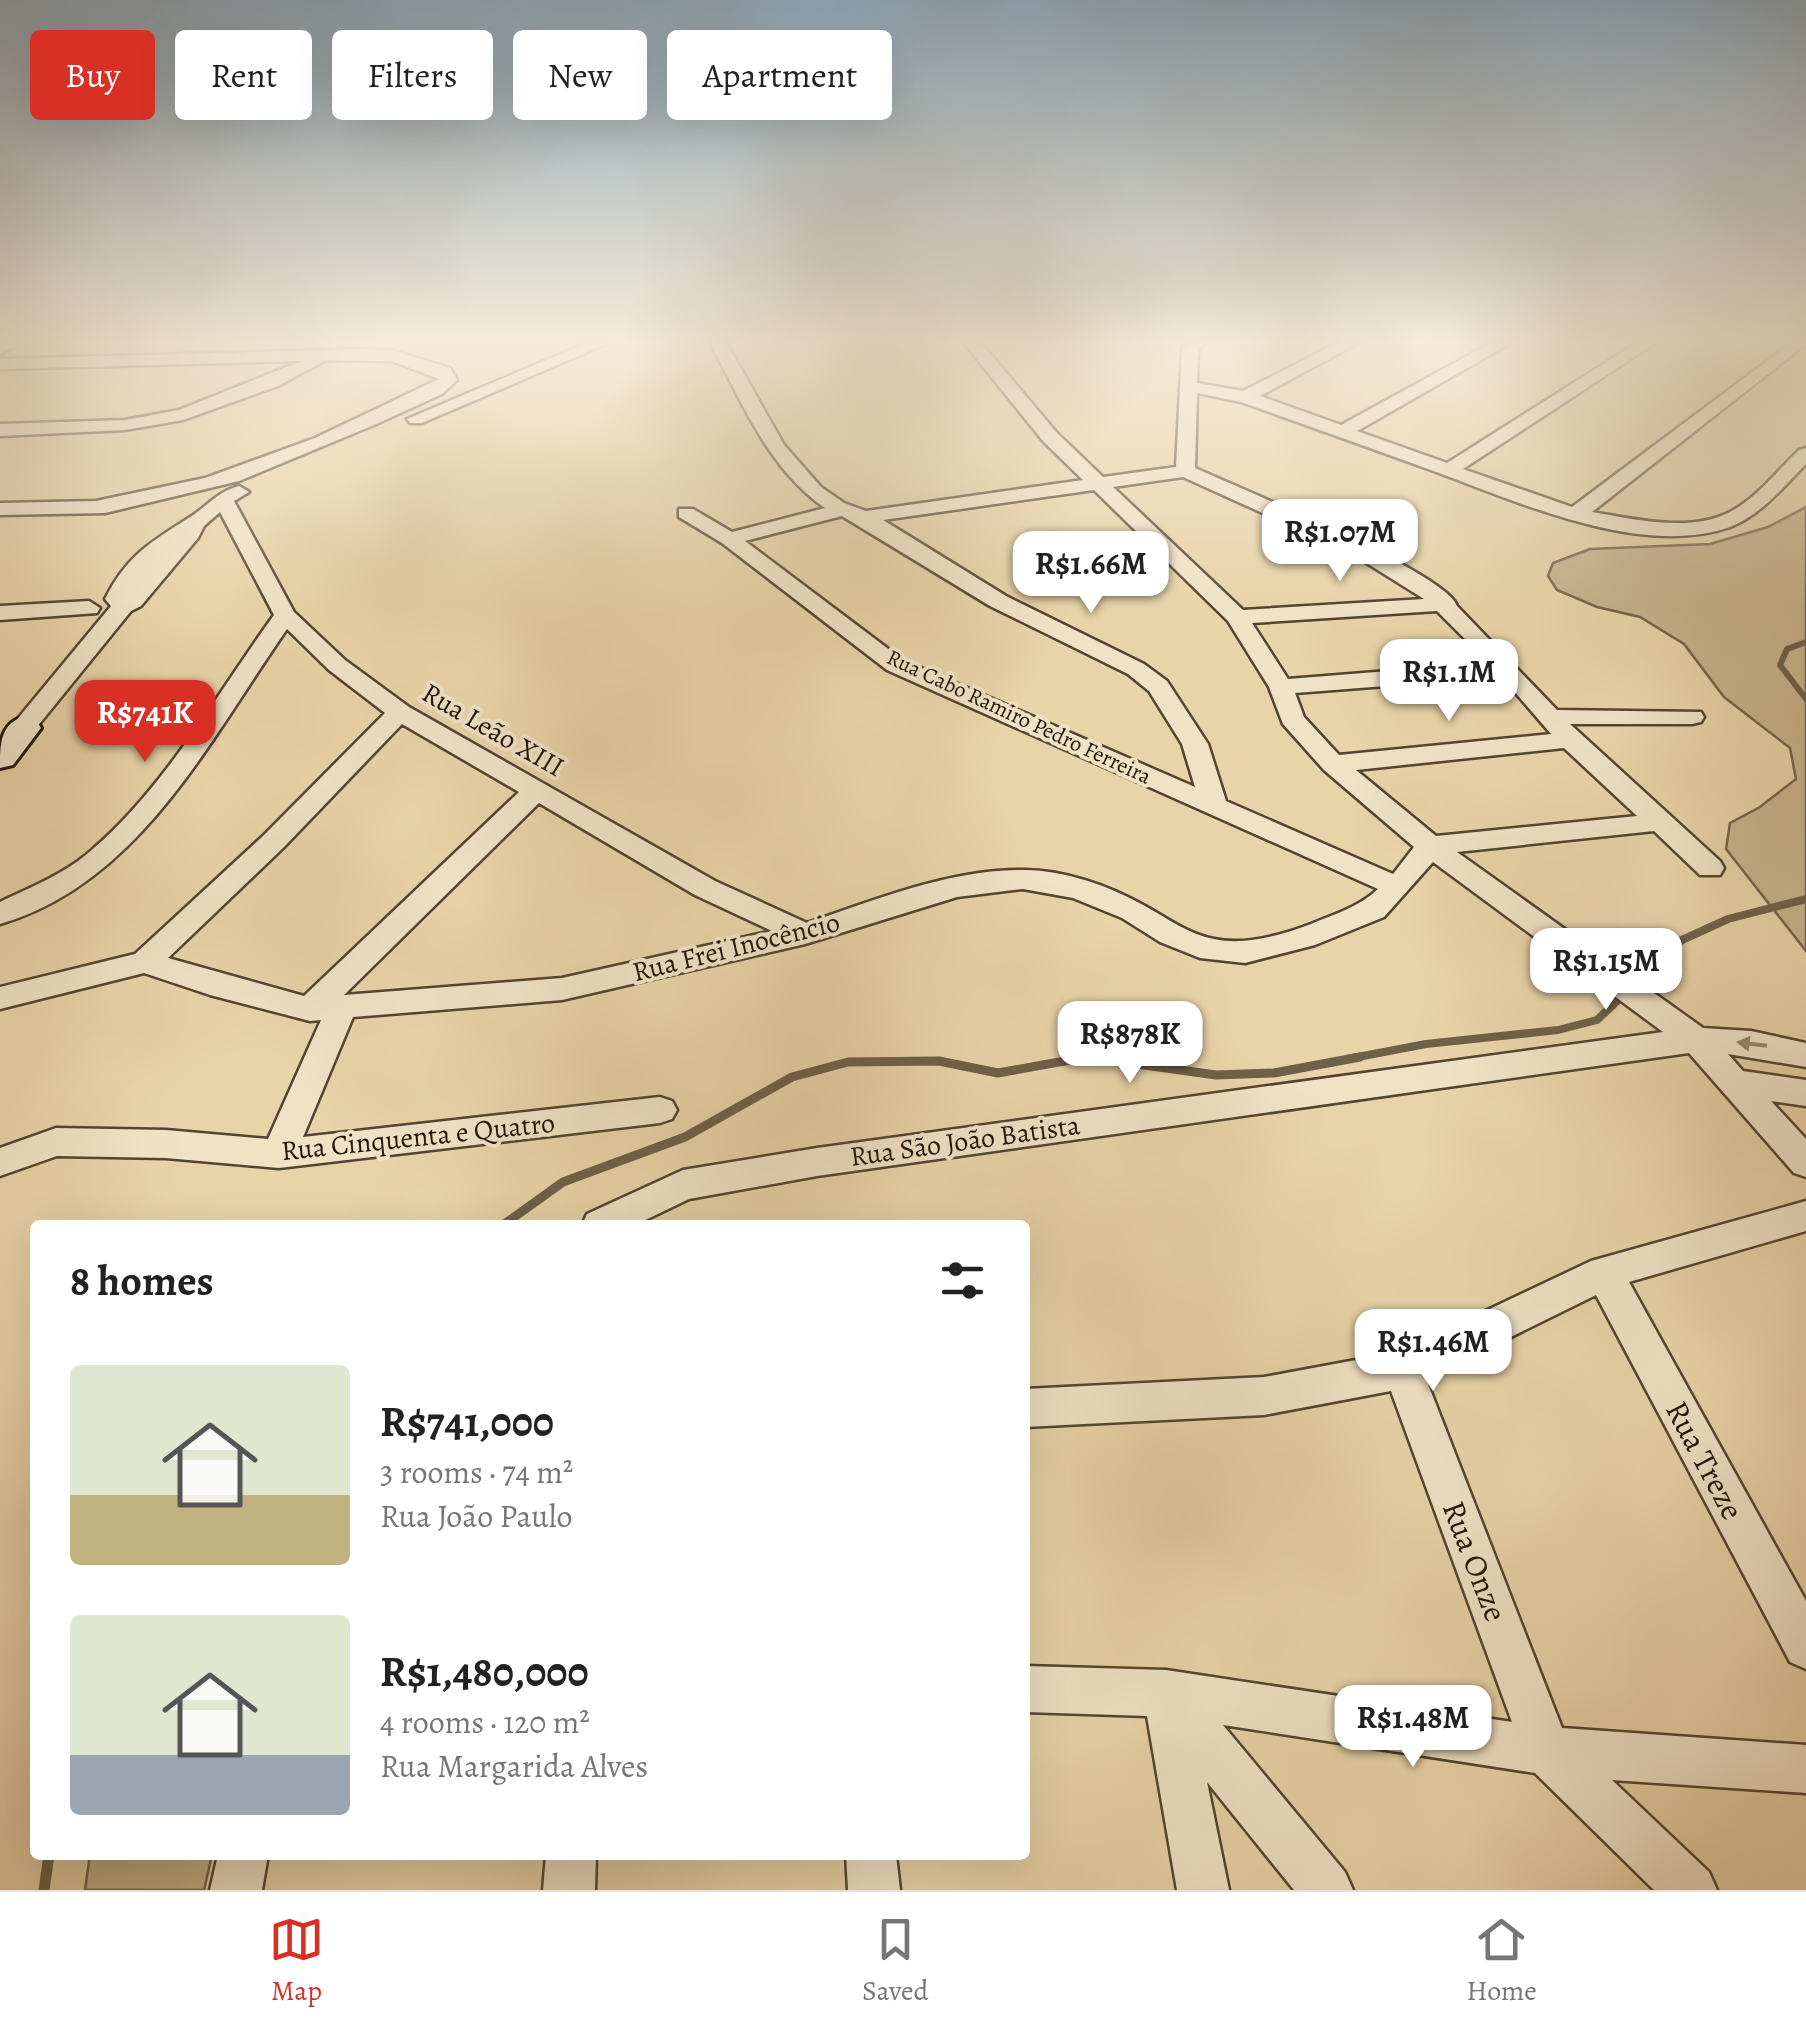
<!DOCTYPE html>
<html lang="en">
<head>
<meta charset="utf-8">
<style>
  body { margin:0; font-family:Alegreya,serif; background:#f6f6f6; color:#222; height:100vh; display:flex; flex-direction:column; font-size:38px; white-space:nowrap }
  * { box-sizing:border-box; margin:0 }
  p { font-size:32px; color:#767676 }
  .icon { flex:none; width:55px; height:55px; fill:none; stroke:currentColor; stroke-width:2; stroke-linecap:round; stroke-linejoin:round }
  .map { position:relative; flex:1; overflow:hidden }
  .sheet { position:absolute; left:30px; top:1220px; width:1000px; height:640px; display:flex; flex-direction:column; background:#fff; border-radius:10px; box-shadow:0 10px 40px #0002 }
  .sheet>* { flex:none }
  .guide { position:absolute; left:30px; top:30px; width:1000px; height:90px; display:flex; gap:20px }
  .price { position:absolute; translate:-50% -85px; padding:0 22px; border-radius:20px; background:#fff; color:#222; font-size:32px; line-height:65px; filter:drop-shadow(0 2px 5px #0008) }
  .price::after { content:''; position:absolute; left:50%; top:60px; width:30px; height:22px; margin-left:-15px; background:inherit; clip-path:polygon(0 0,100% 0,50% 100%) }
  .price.current { background:#d93025; color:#fff }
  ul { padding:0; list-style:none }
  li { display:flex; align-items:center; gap:30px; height:250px; padding:0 40px }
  li span { display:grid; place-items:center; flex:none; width:280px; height:200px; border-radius:10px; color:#555 }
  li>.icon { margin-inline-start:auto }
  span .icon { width:120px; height:120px; fill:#fffc; stroke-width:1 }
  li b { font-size:42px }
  h2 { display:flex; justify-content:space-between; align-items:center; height:120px; padding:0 40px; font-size:42px }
  .chip { padding:0 35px; border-radius:10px; background:#fff; box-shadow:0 10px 40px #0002; font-size:35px; line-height:90px }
  .chip.current { background:#d93025; color:#fff }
  .tab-bar { display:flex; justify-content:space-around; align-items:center; height:140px; border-top:2px solid #e0e0e0; background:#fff; font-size:28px; color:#767676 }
  .tab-bar a { display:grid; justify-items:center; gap:5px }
  .tab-bar .current { color:#d93025 }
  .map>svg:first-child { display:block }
  .green { fill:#c7b38d; stroke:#73644c; stroke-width:2.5 }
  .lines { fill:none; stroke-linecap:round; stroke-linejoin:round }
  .stream-far3 { stroke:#6f6048; stroke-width:6 }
  .stream-far2 { stroke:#6f6048; stroke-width:8 }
  .stream-far1 { stroke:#6f6048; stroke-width:9 }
  .stream { stroke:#6f6048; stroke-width:11 }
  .street-casing { stroke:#524432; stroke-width:5 }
  .secondary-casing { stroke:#1f150a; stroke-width:6 }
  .street { fill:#f1e2c6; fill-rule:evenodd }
  .secondary { fill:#f1e2c6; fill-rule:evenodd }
  .oneway { fill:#928671 }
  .labels { text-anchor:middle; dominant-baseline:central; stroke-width:8; stroke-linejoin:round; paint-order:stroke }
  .far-street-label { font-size:22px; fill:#1f150a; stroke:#f1e2c6 }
  .street-label { font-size:28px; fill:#1f150a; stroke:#f1e2c6 }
  .near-street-label { font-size:32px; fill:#1f150a; stroke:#f1e2c6 }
</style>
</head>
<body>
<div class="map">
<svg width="1806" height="1890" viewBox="0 0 1806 1890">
  <rect width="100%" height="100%" fill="#e9d3a8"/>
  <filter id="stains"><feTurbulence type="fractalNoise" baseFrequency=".002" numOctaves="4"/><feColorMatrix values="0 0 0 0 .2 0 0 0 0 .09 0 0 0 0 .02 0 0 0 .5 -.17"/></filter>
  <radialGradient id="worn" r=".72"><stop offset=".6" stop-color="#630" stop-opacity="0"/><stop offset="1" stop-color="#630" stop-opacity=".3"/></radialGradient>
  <!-- green -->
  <path class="green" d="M1806,507V951L1726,849L1730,823L1760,807L1796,779L1790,748L1724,697L1684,644L1640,617L1597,607L1557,590L1548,576L1553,563L1590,549L1710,544L1768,527Z
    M90,1855H212L204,1890H85Z"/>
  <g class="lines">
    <!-- stream-far3 -->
    <path class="stream-far3" d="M1806,642L1787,649L1780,665L1806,699"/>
    <!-- stream-far2 -->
    <path class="stream-far2" d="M1076,1059H1102
      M1347,1059L1426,1044L1558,1030L1597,1020L1682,940L1728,919L1806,899"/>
    <!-- stream-far1 -->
    <path class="stream-far1" d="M503,1225L563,1182L685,1137L792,1077L848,1062L939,1061L998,1073L1087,1057L1216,1075L1274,1073L1360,1057"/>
    <!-- stream -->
    <path class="stream" d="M44,1890L49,1855"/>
    <!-- street casing -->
    <g class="street-casing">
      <path id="street" d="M584,344H606L422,423H410L407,419Z
        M711,344H727L784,445L821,487L844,503L866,511L1083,480L1043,441L965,344H982L1057,433L1103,477L1176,467L1182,350L1186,344H1203L1198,351L1197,383L1243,391L1335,344H1356L1260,396L1341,425L1489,344H1509L1357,431L1447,463L1635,344H1654L1463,469L1572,507L1790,344H1806L1592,512C1634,519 1690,533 1730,512C1757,498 1777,471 1799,450L1806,448V464C1783,487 1761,515 1730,527C1639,559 1512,499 1428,469C1365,446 1303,424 1241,402L1197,393L1195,468C1237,487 1448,574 1457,606L1557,710L1701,712L1704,717L1701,722L1692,724H1570L1720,861L1724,868L1720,875H1700L1654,831L1457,852L1703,1028L1751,1031L1806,1043V1067L1728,1054L1743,1071L1806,1080V1106L1771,1101L1806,1139V1177L1794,1173L1689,1053L817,1176L689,1199L635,1225H582L587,1214L683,1170L817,1148L1663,1032L1433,862L1384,917L1315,945L1245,963L1200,958L1160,942L1122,918L1073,898L1023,889L957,897L805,944L562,1000L353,1017L303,1137L660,1097L672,1101L677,1110L672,1119L660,1123L279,1168L166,1158L57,1156L0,1176V1148L56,1128L166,1130L268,1139L321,1020L310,1021L210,995L144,973L0,1009V987L135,954L264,835L385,713L329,670L287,629C210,739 139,884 0,924V902C33,886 67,873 94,848C165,787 219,691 274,615L220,512L204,526L198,538L141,606L131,611L32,733H14L10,728L111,606L105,599C126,557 149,543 187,519C206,508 216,492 239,486L249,492L234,501L294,612L345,660L409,707L715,881L807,923C875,900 948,870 1021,870C1062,869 1110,886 1145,906C1167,918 1188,934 1214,939C1245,946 1282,935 1311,924C1335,914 1359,907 1378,889L887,670L722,543L679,517V509H693L732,532L825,508C769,469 742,403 711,344ZM1183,477L1349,552L1424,599L1243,610L1113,487ZM1094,490L1228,621L1269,687L1283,724L1324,770L1414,847L1393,874L1226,801L1208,744L1167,681L1144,664L1006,596L883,520ZM842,516L990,606L1128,674L1149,691L1182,744L1195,787L903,660L745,541ZM1437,611L1489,663L1288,679L1252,623ZM1502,677L1551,734L1339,755L1304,717L1295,693ZM402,724L519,792L304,996L168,958L284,847ZM1564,748L1637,816L1436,836L1356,770ZM539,803L695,895L772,931L562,978L344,995Z
        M363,349L394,351L450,368L457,380L442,394L374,425L239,481L105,513L0,515V503L96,501L205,478L315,438L439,379L392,361L326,360L278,386L183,420L125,430L0,436V424L125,420L179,410L301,361L0,369V359Z
        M89,601L100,608L97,613L0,620V606Z
        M1806,1201V1231L1629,1282L1806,1601V1669L1790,1662L1596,1295L1426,1379L1562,1728L1806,1745V1793L1612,1780L1709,1872L1717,1890H1654L1535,1773L1223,1725L1345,1872L1353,1890H1294L1207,1782L1229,1890H1177L1147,1716L1025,1712V1666L1166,1670L1512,1722L1391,1391L1264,1415L1025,1427V1389L1264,1377L1399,1352L1591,1261Z
        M218,1855H268L262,1890H210Z
        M546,1855H596L595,1890H543Z
        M846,1855H896L900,1890H848Z"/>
    </g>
    <!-- secondary casing -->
    <g class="secondary-casing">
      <path id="secondary" d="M0,344H19L0,354Z
        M23,717L36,720L41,728L13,765L0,768C0,745 0,724 23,717Z"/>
    </g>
    <!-- street -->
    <use href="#street" class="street"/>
    <!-- secondary -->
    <use href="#secondary" class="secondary"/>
  </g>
  <!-- one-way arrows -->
  <defs><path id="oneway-solid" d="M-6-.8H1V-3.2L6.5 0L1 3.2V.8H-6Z" transform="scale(2.5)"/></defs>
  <use class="oneway" href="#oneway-solid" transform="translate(1752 1044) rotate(-173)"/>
  <!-- sky -->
  <linearGradient id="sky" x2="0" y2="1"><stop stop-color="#8da6b9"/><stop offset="0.56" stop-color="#f5ebd8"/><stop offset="1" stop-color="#f5ebd8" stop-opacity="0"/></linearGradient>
  <rect width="1806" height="609" fill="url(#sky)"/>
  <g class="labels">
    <!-- far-street labels -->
    <g class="far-street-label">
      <text transform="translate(1019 717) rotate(25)">Rua Cabo Ramiro Pedro Ferreira</text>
    </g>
    <!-- street labels -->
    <g class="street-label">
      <text transform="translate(493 730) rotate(30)">Rua Leão XIII</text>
      <text transform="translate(736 947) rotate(-14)">Rua Frei Inocêncio</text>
      <text transform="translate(418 1137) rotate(-6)">Rua Cinquenta e Quatro</text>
      <text transform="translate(965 1141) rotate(-8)">Rua São João Batista</text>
    </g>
    <!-- near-street labels -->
    <g class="near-street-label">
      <text transform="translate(1705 1460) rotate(62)">Rua Treze</text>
      <text transform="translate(1475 1561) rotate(69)">Rua Onze</text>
    </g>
  </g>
  <rect width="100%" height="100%" filter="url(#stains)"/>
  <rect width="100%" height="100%" fill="url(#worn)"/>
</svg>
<b class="price" style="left:1340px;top:584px">R$1.07M</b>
<b class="price" style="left:1091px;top:616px">R$1.66M</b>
<b class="price" style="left:1449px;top:724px">R$1.1M</b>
<b class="price current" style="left:145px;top:765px">R$741K</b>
<b class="price" style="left:1606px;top:1013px">R$1.15M</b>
<b class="price" style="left:1130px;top:1086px">R$878K</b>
<b class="price" style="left:1433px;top:1394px">R$1.46M</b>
<b class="price" style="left:1413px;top:1770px">R$1.48M</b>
<div class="guide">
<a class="chip current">Buy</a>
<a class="chip">Rent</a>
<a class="chip">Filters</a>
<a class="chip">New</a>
<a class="chip">Apartment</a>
</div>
<section class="sheet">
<h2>8 homes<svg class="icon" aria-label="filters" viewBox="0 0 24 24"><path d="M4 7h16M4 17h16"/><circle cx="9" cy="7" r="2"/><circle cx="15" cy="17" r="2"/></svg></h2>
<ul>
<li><span style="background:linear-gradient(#dfe7d0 65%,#c2b280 0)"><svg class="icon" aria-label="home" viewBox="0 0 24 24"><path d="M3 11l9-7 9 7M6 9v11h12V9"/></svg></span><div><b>R$741,000</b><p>3 rooms · 74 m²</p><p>Rua João Paulo</p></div></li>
<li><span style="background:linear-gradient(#dfe7d0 70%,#9aa5b1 0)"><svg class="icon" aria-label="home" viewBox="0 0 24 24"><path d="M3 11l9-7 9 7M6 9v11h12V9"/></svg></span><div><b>R$1,480,000</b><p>4 rooms · 120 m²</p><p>Rua Margarida Alves</p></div></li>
</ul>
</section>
</div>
<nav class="tab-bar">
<a class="current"><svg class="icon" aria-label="map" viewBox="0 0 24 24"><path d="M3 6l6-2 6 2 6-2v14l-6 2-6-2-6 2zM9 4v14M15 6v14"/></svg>Map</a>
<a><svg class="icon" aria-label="saved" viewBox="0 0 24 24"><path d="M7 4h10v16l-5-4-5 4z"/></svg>Saved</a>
<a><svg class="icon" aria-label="home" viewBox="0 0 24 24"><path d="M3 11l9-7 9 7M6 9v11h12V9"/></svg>Home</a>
</nav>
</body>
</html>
